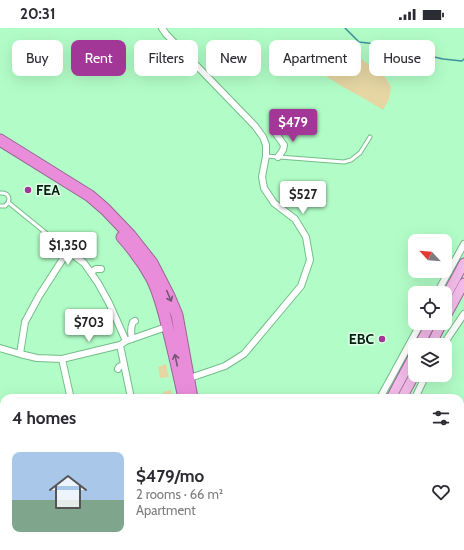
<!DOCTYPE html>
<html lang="en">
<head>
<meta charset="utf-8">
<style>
  body { margin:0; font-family:Cabin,sans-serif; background:#f7f7f7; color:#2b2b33; height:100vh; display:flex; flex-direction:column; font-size:15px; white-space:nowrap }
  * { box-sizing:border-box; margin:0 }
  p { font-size:13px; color:#7c7c81 }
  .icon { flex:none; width:22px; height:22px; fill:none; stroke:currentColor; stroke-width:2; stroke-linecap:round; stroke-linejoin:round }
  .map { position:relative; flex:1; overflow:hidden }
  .drawer { position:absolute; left:0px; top:366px; width:464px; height:156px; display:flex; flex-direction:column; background:#fff; border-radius:12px 12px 0 0; box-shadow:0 4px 16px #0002 }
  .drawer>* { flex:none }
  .guide { position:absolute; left:12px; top:12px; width:440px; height:36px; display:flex; gap:8px }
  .needle { width:26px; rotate:296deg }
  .fabs { position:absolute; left:408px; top:206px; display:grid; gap:8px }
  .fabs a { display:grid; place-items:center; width:44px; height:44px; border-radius:8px; background:#fff; box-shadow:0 4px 16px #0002; font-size:20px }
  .price { position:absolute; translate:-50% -34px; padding:0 9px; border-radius:4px; background:#fff; color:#222; font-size:13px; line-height:26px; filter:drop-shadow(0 1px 2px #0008) }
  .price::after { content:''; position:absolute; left:50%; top:24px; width:12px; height:9px; margin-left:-6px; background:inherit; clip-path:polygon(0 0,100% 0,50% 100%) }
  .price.active { background:#a33797; color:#fff }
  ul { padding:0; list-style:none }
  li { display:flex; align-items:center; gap:12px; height:100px; padding:0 12px }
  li+li { border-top:1px solid #e1e1e2 }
  li span { display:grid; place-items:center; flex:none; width:112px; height:80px; border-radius:8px; color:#555 }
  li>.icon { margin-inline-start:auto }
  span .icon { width:48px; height:48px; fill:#fffc; stroke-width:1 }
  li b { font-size:17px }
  h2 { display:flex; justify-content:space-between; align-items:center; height:48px; padding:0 12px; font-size:17px }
  .chip { padding:0 14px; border-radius:8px; background:#fff; box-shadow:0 4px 16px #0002; font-size:14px; line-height:36px }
  .chip.active { background:#a33797; color:#fff }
  .status { display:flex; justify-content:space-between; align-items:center; height:28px; padding:0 20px; background:#fff; direction:ltr }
  .status svg { height:11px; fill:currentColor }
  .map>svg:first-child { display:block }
  .green { fill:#e6d6a4 }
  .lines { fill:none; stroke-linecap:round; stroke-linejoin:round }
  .stream { stroke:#3f929c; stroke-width:1.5 }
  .lane-casing { stroke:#74bd8a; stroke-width:5 }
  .street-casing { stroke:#74bd8a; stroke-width:8 }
  .secondary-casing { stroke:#74bd8a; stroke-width:10 }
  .primary-casing { stroke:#986693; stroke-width:11 }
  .highway-casing { stroke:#986693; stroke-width:13 }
  .lane { stroke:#fff; stroke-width:3 }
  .street { stroke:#fff; stroke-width:6 }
  .secondary { stroke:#f8ddf4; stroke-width:8 }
  .primary { stroke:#f2bbe9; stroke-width:9 }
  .highway { stroke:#e98ddb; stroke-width:11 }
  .oneway { stroke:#755674 }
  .poi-dot { fill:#a33797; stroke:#e1fee8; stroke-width:1.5 }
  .labels { text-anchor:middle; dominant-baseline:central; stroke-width:3; stroke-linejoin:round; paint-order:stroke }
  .poi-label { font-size:14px; font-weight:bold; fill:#011f0c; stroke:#e1fee8; text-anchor:start }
</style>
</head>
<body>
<div class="status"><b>20:31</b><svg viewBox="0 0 49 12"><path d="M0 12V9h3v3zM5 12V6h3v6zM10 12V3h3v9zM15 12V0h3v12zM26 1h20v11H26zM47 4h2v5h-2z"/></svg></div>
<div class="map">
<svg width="464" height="522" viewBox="0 0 464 522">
  <rect width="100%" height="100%" fill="#b2fdc7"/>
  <!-- green -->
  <path class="green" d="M342,16L385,49L391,59L389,71L383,82C365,70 345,61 327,49Z
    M166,336L169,349L160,350L158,339Z
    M171,362L173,370H165L163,364Z"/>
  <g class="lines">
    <!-- stream -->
    <path class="stream" d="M345,0L359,14L376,16L393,24L421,26L443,31L462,33L464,31
      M20,522L22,518"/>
    <!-- lane casing -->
    <g class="lane-casing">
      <path id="lane" d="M266,128L344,134L351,132L360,125L370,109
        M0,165C9,164 12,172 5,178H0
        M9,175L68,223"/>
    </g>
    <!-- street casing -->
    <g class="street-casing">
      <path id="street" d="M162,0L166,6L255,98L263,109L266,117V128L262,149L264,160L274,175L295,191L306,209L310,232L301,258L244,326L225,338L187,351
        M274,103L284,117L283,122L278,129
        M91,244L96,241H101
        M437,265L464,216
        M132,311C131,306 130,300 133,294L135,293
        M120,317L131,370
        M443,317L464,286
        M0,320L20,326L37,330L62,331L120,317L126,313L169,298
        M20,326L25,294L39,268L68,223L84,235L98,255L109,275L126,313
        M62,331L70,367
        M118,341L119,339L124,336
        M380,370L421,295
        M415,370L426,347
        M460,390L464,391
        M0,400L4,402L1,409
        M245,518L248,522
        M402,518V522
        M15,522L17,518
        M116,522L117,518"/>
    </g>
    <!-- secondary casing -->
    <g class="secondary-casing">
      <path id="secondary" d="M460,483H464
        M0,493L4,495"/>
    </g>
    <!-- primary casing -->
    <g class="primary-casing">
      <path id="primary" d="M445,270L464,235
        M445,290L464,255
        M419,317L431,295
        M431,317L442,295
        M391,370L415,325
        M402,370L415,346"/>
    </g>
    <!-- highway casing -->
    <g class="highway-casing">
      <path id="highway" d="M0,112L90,168L105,181L130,207L152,235L169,268L177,287L192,370
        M122,209C132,220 145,238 152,251C160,267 164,284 168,301C174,324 179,347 184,370
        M280,518L282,522
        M291,522V518
        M308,522L310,518
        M319,522L322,518"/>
    </g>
    <!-- lane -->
    <use href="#lane" class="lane"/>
    <!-- street -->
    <use href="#street" class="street"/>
    <!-- secondary -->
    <use href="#secondary" class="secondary"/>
    <!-- primary -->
    <use href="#primary" class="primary"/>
    <!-- highway -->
    <use href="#highway" class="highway"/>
  </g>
  <!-- one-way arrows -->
  <defs><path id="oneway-shaft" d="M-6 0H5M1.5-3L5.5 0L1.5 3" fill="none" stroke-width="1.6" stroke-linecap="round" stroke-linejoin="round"/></defs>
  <g class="oneway">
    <use href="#oneway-shaft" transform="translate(169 268) rotate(67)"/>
    <use href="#oneway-shaft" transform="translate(176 332) rotate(-102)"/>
  </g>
  <!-- markers -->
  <g class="poi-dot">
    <circle cx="28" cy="162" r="4"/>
    <circle cx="382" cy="311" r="4"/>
  </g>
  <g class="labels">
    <!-- poi labels -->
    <g class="poi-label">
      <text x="36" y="162">FEA</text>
      <text x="374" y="311" text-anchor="end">EBC</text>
    </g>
  </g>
</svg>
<div class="fabs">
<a><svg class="needle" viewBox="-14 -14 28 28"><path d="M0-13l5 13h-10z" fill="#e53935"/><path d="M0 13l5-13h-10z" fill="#7c7c81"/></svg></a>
<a><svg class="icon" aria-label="locate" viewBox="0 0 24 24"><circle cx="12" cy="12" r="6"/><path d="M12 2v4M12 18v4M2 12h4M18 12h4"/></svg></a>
<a><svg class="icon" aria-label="layers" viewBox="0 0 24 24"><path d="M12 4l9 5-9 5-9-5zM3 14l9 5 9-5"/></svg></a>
</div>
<b class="price active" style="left:293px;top:115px">$479</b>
<b class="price" style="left:303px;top:187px">$527</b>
<b class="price" style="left:68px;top:238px">$1,350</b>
<b class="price" style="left:89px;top:315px">$703</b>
<div class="guide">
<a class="chip">Buy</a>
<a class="chip active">Rent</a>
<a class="chip">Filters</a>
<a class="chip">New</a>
<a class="chip">Apartment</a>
<a class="chip">House</a>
</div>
<section class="drawer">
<h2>4 homes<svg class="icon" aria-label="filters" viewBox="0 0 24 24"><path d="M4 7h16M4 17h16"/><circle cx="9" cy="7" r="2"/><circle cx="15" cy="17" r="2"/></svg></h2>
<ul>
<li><span style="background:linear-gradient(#a9c7e8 60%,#7fa58c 0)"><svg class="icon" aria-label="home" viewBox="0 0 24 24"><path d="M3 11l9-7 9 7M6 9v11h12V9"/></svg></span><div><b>$479/mo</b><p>2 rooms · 66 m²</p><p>Apartment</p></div><svg class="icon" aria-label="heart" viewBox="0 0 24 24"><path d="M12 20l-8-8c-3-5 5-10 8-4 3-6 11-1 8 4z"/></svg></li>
</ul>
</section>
</div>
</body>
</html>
